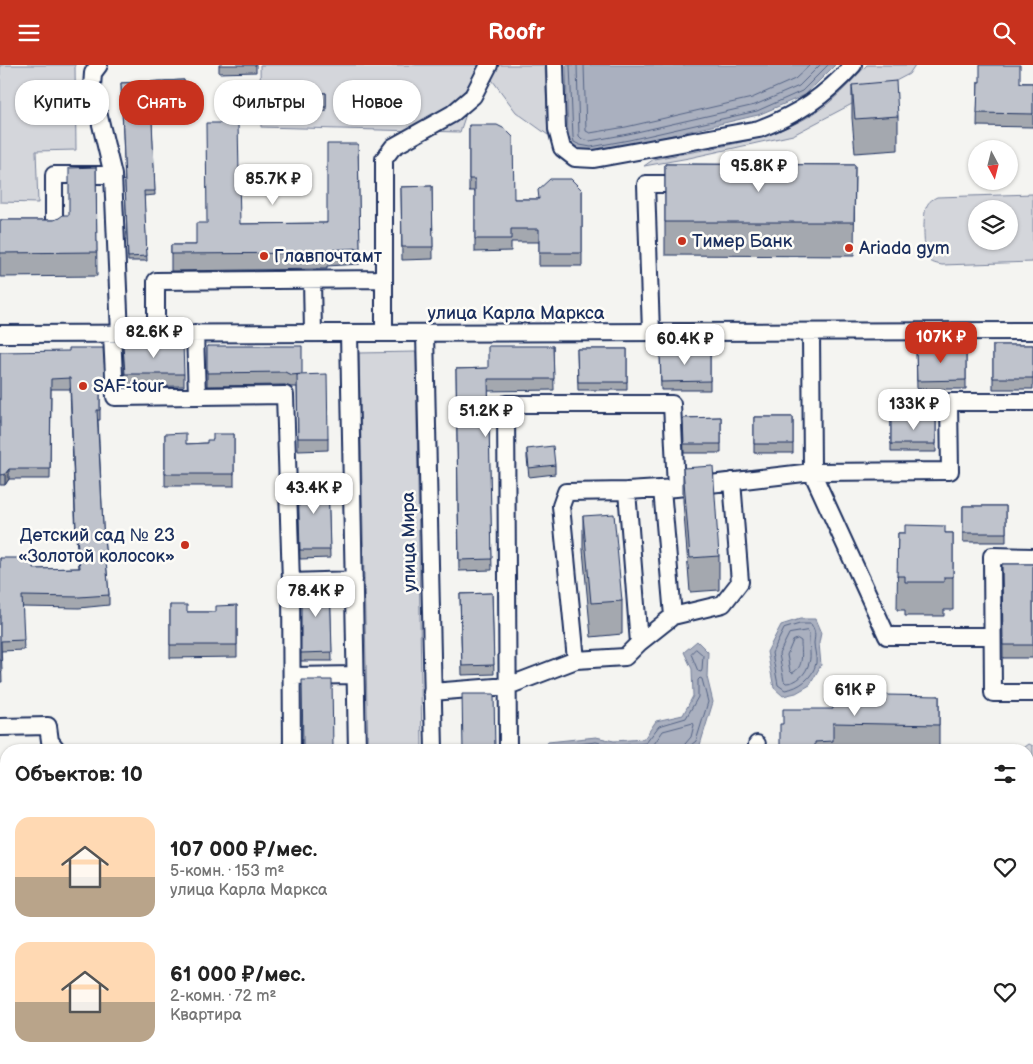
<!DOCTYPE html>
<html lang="ru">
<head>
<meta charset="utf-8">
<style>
  body { margin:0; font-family:"Balsamiq Sans",sans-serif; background:#f6f6f6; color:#222; height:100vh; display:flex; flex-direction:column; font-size:19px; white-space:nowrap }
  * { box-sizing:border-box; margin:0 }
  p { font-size:16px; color:#767676 }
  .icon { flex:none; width:28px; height:28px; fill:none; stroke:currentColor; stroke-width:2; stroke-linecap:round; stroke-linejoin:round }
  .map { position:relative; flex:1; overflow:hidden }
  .sheet { position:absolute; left:0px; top:679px; width:1034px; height:321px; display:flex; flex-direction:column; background:#fff; border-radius:20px 20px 0 0; box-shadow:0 1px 4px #0004 }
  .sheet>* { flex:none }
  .hud { position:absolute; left:15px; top:15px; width:500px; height:45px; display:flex; gap:10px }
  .needle { width:32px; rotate:173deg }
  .buttons { position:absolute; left:968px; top:75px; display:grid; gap:10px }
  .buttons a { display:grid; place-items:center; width:50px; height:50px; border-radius:50%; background:#fff; box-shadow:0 1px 4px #0004; font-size:25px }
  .price { position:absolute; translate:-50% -42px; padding:0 11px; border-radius:10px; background:#fff; color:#222; font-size:16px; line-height:32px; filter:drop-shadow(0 1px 2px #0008) }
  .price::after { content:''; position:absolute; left:50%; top:30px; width:15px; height:11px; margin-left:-8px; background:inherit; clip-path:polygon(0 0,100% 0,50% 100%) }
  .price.selected { background:#c8321e; color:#fff }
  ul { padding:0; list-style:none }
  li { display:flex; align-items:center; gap:15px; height:125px; padding:0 15px }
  li span { display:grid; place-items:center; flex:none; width:140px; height:100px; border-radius:15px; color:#555 }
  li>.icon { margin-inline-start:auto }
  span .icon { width:60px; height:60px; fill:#fffc; stroke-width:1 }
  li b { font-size:21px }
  h2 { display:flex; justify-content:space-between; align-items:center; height:60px; padding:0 15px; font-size:21px }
  .tag { padding:0 18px; border-radius:20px; background:#fff; box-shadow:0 1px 4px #0004; font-size:18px; line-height:45px }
  .tag.selected { background:#c8321e; color:#fff }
  header { display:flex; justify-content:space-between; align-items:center; height:65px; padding:0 15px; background:#c8321e; color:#fff; font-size:22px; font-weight:700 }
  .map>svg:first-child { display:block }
  .green { fill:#d4d6db; stroke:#78829c; fill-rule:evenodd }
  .water { fill:#aab0bf; stroke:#717c98 }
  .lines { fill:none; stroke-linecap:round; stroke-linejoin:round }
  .shore { stroke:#546385; stroke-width:1 }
  .minor-casing { stroke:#1b2f5e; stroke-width:20 }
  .major-casing { stroke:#1b2f5e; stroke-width:24 }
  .minor { stroke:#fdfcf7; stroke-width:16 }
  .major { stroke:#fdfcf7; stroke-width:20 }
  .wall { fill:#a4a8af; stroke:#1b2f5e }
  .shaded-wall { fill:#86888f; stroke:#1b2f5e }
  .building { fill:#bfc3cc; stroke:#1b2f5e }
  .poi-dot { fill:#c8321e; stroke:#fdfcf7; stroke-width:2 }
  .labels { text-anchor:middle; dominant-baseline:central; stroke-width:5; stroke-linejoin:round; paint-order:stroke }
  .poi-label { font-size:18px; fill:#1b2f5e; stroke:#fdfcf7; text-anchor:start }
  .street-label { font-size:18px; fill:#1b2f5e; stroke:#fdfcf7 }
</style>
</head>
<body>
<header><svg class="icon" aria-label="menu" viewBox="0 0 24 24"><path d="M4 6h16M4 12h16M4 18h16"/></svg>Roofr<svg class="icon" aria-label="search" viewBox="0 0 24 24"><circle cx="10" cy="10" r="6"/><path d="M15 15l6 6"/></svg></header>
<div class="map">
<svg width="1033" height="999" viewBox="0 0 1033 999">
  <rect width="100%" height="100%" fill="#f4f4f1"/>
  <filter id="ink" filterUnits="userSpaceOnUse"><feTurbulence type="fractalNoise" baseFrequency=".02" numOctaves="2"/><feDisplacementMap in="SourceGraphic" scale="10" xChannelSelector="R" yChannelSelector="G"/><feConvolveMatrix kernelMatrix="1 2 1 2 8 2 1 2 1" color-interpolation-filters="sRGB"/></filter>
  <g filter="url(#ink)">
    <!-- green -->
    <path class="green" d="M0,0H75L76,85L36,86L38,138L0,137Z
      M260,0H482L460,67L261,62Z
      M494,0H545L548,70L516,47L490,12Z
      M867,0H915L909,9L793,70L689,93L644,101L654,94C711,83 786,75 831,36C844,25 855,12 867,0Z
      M1033,129V197L942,200C937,199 931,198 928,194C923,187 923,150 926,143C928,137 931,135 937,132ZM976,144H1009V176H976Z
      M416,287L422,685H368L359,288Z
      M1029,679L1033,681V779L1028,769V685H1021Z
      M1033,789V843H1028V794Z
      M1028,907H1033V975H1028Z
      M0,918H6V985L0,986Z"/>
    <!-- water -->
    <path class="water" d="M566,0H835L805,30L758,50L630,80L590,87L578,85L570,80L568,73Z
      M800,554H815L821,568L819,578L821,600L810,620L796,628L783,631L774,623L767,587L781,560Z
      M697,576L708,587L707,612L713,637L700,680L692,685H543L548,677L596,672L614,676L644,674L656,656L683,650L693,631L692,604L684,587Z"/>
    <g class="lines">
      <!-- shore -->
      <path class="shore" d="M570,0L573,72L574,77L580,80L591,82L629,75L757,46L802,26L828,0
        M577,0L579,71L582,74L590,76L628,69L755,40L799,21L820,0
        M584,0L586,66L590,68L626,62L752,33L795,14L810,0
        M800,559H811C816,567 815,570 814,578C814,584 817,592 816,598C813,613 799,623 785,625L778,620L772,588L784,564Z
        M807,566L809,569C808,578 812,590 809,598C806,609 797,618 786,618L784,616L779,589L789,569Z
        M798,574L801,576C801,588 805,602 792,608L790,606L787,590L793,576Z
        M696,584L703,590L702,605L701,607L698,606L691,589Z
        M549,685L552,682L596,677L614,681L646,678L659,661L686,653L698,632V615L700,613L702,614L708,637L696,676L691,680L690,685
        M643,685L652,682L663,666L693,658L694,660L691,672L685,679L684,685"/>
      <!-- minor casing -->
      <g class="minor-casing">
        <path id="minor" d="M99,0L93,8L92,22L113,110L120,269
          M555,0L557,64L562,83L575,93L594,94L759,64C800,48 824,32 853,0
          M47,169H54V110H113
          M312,215L313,268
          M651,267L646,119H686
          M811,267L812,407L887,571H992
          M195,268L197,331
          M349,268L357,685
          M384,268V94L393,82L452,49L473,31L489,0
          M425,268L434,685
          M0,269L1033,266
          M112,269L115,332L285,330L291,517L292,685
          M156,269V216L384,214
          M627,426L639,578L673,551L662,424
          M1033,492L992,491L993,628H1033
          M291,517L354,515
          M673,551L723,539L740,517L732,416
          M576,595L625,592L639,578
          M292,611L355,610
          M432,627L508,621L576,595L561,441L566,427L627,426L676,423
          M0,662L48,661L50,676L57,685
          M757,679V685
          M508,685L506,339H672L676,423L812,407L950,406L949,337H1033
          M380,994V999
          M417,994V999
          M637,994V999
          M832,994V999
          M1006,994V999
          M140,999V994"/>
      </g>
      <!-- major casing -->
      <g class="major-casing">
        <path id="major" d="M1028,895H1033
          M0,905H6"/>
      </g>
      <!-- minor -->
      <use href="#minor" class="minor"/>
      <!-- major -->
      <use href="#major" class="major"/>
    </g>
    <!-- wall -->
    <path class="wall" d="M219,0H256V7L219,8Z
      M184,15V35L151,36L155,130L144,131L147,196H128L121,18Z
      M978,17L1033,18V62L977,61Z
      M852,20L898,51V85L855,88L852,53Z
      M307,28H326V46H308Z
      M469,60L514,134H538L582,125V201H539V177H511V186L475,187V126H469Z
      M358,79L360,199L327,201V204L171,206V180H196L240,159L327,158Z
      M665,99L855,100L854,191L665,190Z
      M96,102L97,211L0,212V155H54L69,150Z
      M432,121L433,194L402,195L401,122Z
      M123,280L184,309V321L125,322Z
      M993,280H1033V324H993Z
      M207,281L302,310L328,373V385L298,386L297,322H291L285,320L207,321Z
      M553,281L554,325L488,326L492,505L459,506L456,304L488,303Z
      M916,283H966V324H917Z
      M577,284H627V325H578Z
      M710,285V325H661L660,286Z
      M0,287L105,315V325H100V355H98L103,461L109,530V540L79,543L22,542L24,585L1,586L2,617H0V493L34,504L79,503L76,473L70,324H51L50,414H9L5,420H0Z
      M721,352V388H684L683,353Z
      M754,352H793V388H754Z
      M891,352H936V387H891Z
      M165,369L186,379L207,378L213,375L234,369V421H165Z
      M527,384L555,400V409L529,412L527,393Z
      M683,403L719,491V525L690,527L683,436Z
      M298,415H328L330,493L300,494Z
      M963,441H1006V477H963Z
      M583,451L622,536V569L591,572L583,485Z
      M898,468H953V545H944V551H905V545H897Z
      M1002,499H1033V593H1003Z
      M330,517L332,596H301V518Z
      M492,528L494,609L462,610L460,529Z
      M170,540L187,547H216L237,540V592L170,593Z
      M939,631V685H780L783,659L833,644Z
      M0,766H5V837H0Z"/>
    <!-- shaded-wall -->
    <path class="shaded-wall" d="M9,404V414L5,420V409Z"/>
    <!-- building -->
    <path class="building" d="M980,0H1020V18H1033V49L977,48L978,17H980Z
      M184,15V31L151,32L155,126H144L147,191L128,192L121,18Z
      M896,16L898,51L855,54L852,20Z
      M307,28H326V42H308Z
      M206,58H238L240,159L327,158V79H358L360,183L327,185V188L171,189V180H196V158H207Z
      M469,60H497L505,64L513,72L514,134H539L538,125L550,114H571L582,125V188H539V164H511V174H475V114H469Z
      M665,99L855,100L854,157H665Z
      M96,102L97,187L0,188V155H54L59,153L63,150H69V103Z
      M432,121L433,182H402L401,122Z
      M183,278L184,309H125L123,280Z
      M993,280H1033V313H993Z
      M207,281H302V309L291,310L285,307L207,308Z
      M488,281H553L554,314H488L492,494L459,495L456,304L488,303Z
      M69,283H103L105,315H100V345H97L103,461L109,530L79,532L22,531L24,575L1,576L2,607H0V493H33L34,504L80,503L76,463L70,313L51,314L50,404H9L5,409L0,410V287L69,286Z
      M916,283H966V315L917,316Z
      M577,284H627V317H578Z
      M710,285V316L661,317L660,286Z
      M327,309L328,373H298L297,310Z
      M721,352V379H684L683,353Z
      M754,352H793V379H754Z
      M891,352H936V379H891Z
      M186,368V379L207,378V375H213V369H234V409H165V369Z
      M553,381L555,400L529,403L527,384Z
      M713,401L719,491L690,493L683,403Z
      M298,415H328L330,485H300Z
      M963,441H1006V468H963Z
      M614,449L622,536L591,538L583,451Z
      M905,460L945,461V468H953V512H944V517H905V511H897L898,468H905Z
      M1002,499H1033V580H1003Z
      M330,517L332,587L301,588V518Z
      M492,528L494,600L462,601L460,529Z
      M170,540H187V547H216V541L237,540V580H170Z
      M302,615H332L333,685H303Z
      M462,629H494L495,685H463Z
      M833,629L939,631V660L833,658V676L815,677V685H780V659H783V644H833Z
      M0,766H5V812H0Z
      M564,994H598V999H564Z
      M666,994H699V999H666Z
      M763,994H795V999H763Z
      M858,994H892V999H858Z
      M956,994H993V999H956Z"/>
  </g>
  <!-- markers -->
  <g class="poi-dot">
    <circle cx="682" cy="176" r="5"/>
    <circle cx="849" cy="183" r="5"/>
    <circle cx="264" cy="191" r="5"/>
    <circle cx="83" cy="321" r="5"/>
    <circle cx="185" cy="480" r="5"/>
  </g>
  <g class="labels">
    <!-- poi labels -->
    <g class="poi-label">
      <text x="692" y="176">Тимер Банк</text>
      <text x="859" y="183">Ariada gym</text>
      <text x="274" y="191">Главпочтамт</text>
      <text x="93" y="321">SAF-tour</text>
      <text x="175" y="470" text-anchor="end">Детский сад № 23<tspan x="175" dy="21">«Золотой колосок»</tspan></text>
    </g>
    <!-- street labels -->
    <g class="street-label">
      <text x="516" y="248">улица Карла Маркса</text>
      <text transform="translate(409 477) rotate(-91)">улица Мира</text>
    </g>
  </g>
</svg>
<div class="buttons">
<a><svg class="needle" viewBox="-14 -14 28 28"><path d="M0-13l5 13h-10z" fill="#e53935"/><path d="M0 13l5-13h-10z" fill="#767676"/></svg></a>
<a><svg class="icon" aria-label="layers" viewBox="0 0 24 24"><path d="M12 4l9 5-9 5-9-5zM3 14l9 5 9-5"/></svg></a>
</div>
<b class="price" style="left:759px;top:128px">95.8K ₽</b>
<b class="price" style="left:273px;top:141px">85.7K ₽</b>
<b class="price" style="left:154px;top:294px">82.6K ₽</b>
<b class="price selected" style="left:941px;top:299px">107K ₽</b>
<b class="price" style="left:685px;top:301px">60.4K ₽</b>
<b class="price" style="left:914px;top:366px">133K ₽</b>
<b class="price" style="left:486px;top:373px">51.2K ₽</b>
<b class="price" style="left:314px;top:450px">43.4K ₽</b>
<b class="price" style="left:316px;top:553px">78.4K ₽</b>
<b class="price" style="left:855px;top:652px">61K ₽</b>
<div class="hud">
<a class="tag">Купить</a>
<a class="tag selected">Снять</a>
<a class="tag">Фильтры</a>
<a class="tag">Новое</a>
</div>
<section class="sheet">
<h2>Объектов: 10<svg class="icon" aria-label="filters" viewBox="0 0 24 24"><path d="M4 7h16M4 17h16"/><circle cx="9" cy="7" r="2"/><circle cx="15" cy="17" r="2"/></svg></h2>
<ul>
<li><span style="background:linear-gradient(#ffd9b3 60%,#b9a48a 0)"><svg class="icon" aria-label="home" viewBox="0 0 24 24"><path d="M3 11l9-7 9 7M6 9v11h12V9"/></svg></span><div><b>107 000 ₽/мес.</b><p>5-комн. · 153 m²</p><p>улица Карла Маркса</p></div><svg class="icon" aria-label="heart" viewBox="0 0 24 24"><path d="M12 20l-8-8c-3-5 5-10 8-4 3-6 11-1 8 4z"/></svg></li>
<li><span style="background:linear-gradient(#ffd9b3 60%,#b9a48a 0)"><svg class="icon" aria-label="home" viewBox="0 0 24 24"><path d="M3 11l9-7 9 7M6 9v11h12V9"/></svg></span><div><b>61 000 ₽/мес.</b><p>2-комн. · 72 m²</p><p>Квартира</p></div><svg class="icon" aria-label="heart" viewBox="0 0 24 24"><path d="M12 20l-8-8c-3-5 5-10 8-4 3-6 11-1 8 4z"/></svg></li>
</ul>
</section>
</div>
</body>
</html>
